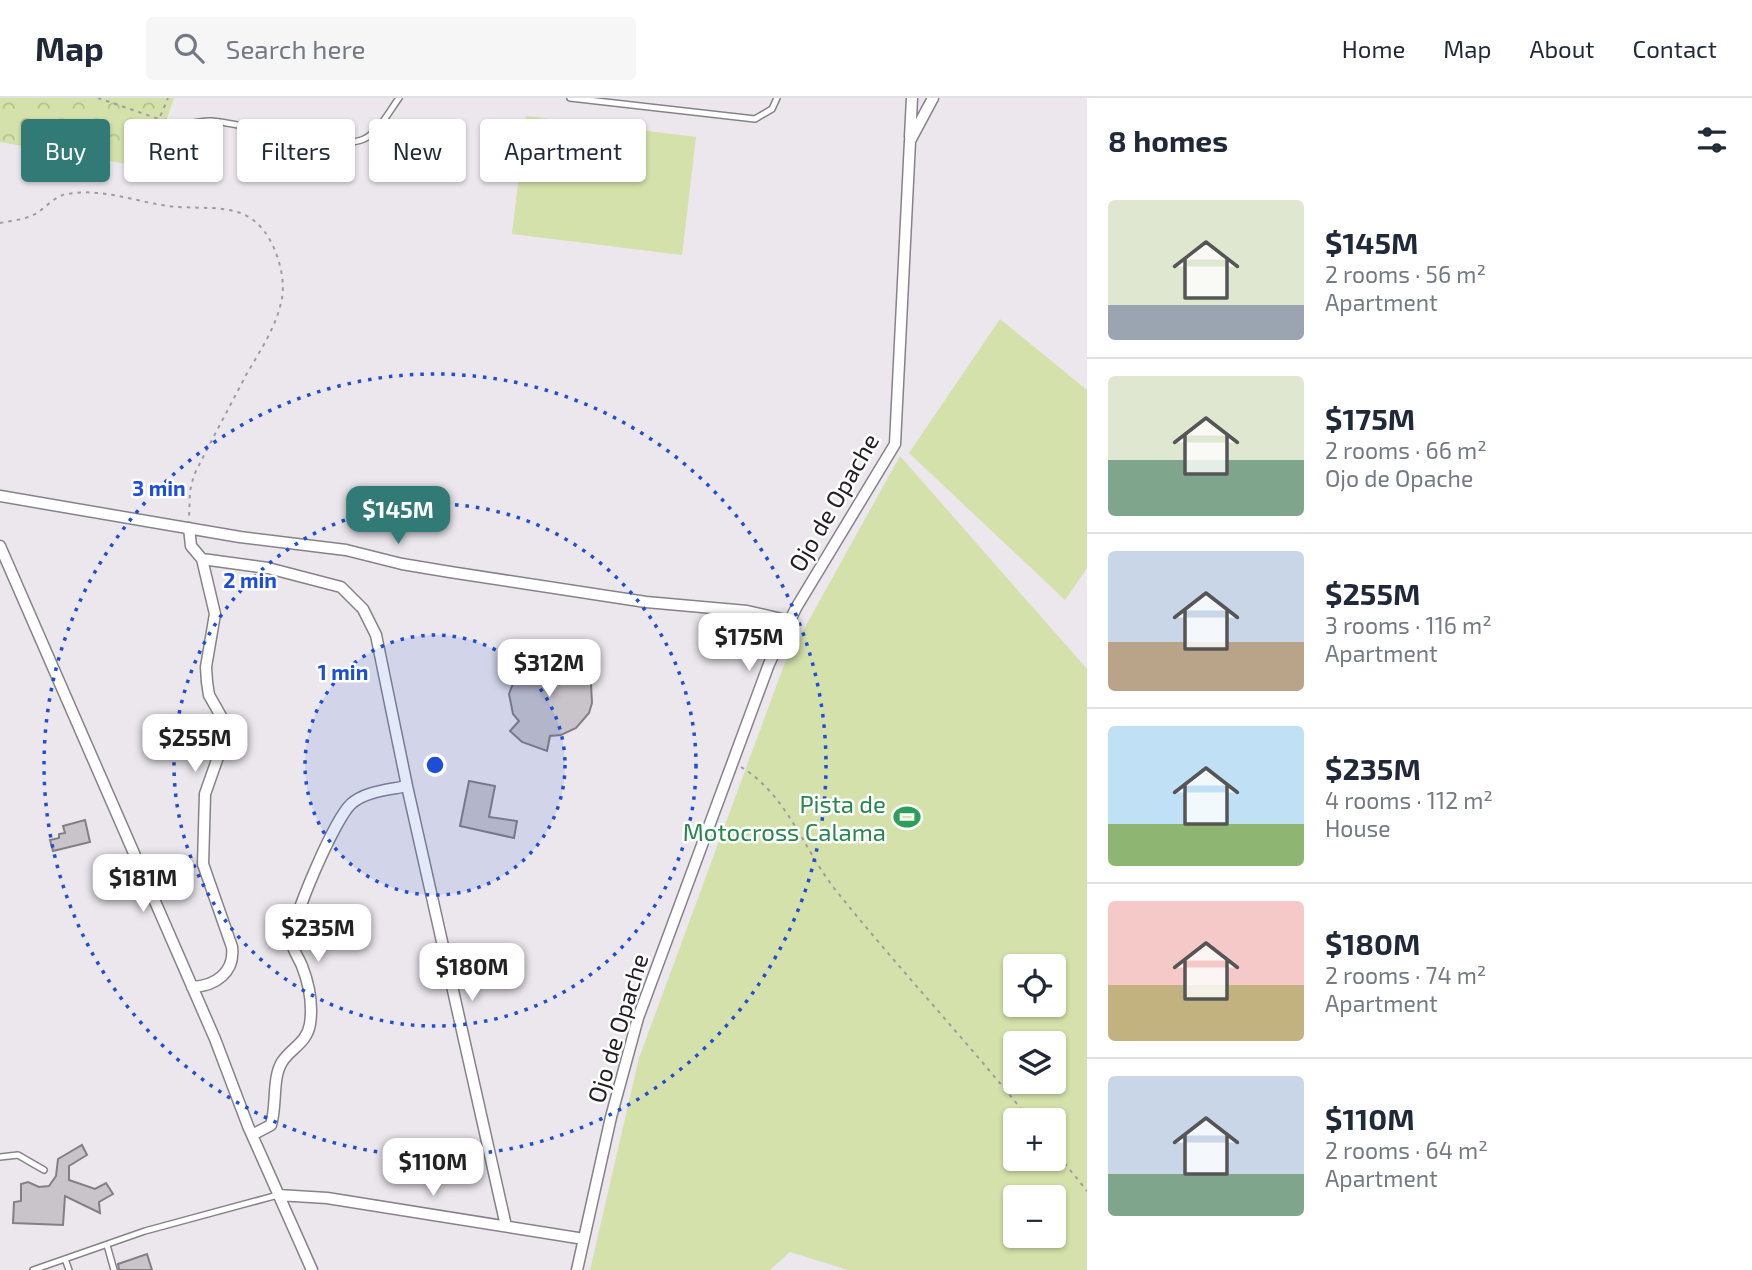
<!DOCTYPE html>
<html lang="en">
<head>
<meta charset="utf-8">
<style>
  body { margin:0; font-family:"Exo 2",sans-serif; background:#f6f6f7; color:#1f2937; height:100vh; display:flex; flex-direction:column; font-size:26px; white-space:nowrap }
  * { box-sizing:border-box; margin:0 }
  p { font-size:23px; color:#747a83 }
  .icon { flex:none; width:38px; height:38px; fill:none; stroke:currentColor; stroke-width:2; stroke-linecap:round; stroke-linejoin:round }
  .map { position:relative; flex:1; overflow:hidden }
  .drawer { display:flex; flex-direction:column; background:#fff; width:665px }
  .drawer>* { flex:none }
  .guide { position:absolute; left:21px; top:21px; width:665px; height:63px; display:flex; gap:14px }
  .tools { position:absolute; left:1003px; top:856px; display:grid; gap:14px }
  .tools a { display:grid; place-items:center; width:63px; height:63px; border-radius:7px; background:#fff; box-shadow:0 2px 5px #0004; font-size:35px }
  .price { position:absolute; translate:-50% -60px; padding:0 16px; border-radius:14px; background:#fff; color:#222; font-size:23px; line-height:46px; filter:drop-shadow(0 2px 4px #0008) }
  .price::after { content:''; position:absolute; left:50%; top:42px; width:21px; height:16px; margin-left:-10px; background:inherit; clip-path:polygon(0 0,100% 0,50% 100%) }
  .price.selected { background:#327a76; color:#fff }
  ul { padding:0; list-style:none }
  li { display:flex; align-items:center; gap:21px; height:175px; padding:0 21px }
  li+li { border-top:2px solid #e0e1e3 }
  li span { display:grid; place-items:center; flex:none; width:196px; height:140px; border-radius:7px; color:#555 }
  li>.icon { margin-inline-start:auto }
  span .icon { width:84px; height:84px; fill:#fffc; stroke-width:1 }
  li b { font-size:30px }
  h2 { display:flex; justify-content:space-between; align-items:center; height:84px; padding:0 21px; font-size:30px }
  .tag { padding:0 24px; border-radius:7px; background:#fff; box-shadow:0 2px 5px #0004; font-size:24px; line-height:63px }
  .tag.selected { background:#327a76; color:#fff }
  header { display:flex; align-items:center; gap:42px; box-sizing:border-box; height:98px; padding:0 35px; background:#fff; border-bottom:2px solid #e0e1e3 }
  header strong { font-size:33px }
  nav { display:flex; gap:38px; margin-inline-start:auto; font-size:24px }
  .search { width:490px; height:63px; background:#f6f6f7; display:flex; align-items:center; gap:18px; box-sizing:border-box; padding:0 24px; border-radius:7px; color:#747a83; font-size:26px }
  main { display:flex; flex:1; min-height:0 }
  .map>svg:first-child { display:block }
  .park { fill:url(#park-crowns) }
  .pitch { fill:#d4e1ab; fill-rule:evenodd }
  .building { fill:#c8c4ca; stroke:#837f85; stroke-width:2 }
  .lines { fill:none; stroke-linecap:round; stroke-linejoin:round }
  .service-casing { stroke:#868388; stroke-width:8 }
  .minor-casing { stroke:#868388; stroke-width:13 }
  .path { stroke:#9f9ca1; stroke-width:2; stroke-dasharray:3.5 5; stroke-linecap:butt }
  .service { stroke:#fff; stroke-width:5 }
  .minor { stroke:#fff; stroke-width:10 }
  .ring { fill:none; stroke:#1d4ed8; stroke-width:3.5; stroke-dasharray:3.5 7 }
  .labels { text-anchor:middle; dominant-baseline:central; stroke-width:5; stroke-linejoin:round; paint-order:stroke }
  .street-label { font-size:24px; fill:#211f21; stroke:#fff }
  .leisure-label { font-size:24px; fill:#27864d; stroke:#fff; text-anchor:end }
  .centre { fill:#1d4ed8; stroke:#fff; stroke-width:3.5 }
  .ring-label { font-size:21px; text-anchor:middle; font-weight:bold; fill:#1d4ed8; stroke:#fff; stroke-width:5; stroke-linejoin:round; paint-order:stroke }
</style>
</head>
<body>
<header>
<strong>Map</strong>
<div class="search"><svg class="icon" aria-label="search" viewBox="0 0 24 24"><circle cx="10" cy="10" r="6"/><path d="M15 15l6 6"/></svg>Search here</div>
<nav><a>Home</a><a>Map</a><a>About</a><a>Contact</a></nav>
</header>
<main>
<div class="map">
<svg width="1087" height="1172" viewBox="0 0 1087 1172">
  <defs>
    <pattern id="park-crowns" width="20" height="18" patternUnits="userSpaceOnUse" patternTransform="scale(1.75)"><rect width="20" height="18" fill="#d4e1ab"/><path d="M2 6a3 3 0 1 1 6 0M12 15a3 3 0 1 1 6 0" fill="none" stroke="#b6c193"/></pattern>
  </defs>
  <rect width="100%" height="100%" fill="#ebe7ed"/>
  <!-- park -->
  <path class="park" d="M0,0H174L150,70L0,44Z"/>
  <!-- pitch -->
  <path class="pitch" d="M526,18L696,39L682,157L512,136Z
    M1000,221L1087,292V470L1065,502L909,355Z
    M900,358L1087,571V1172H848L790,1154L770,1172H590L639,960L784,567ZM1054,868V906H1015V868ZM1054,945V984H1015V945ZM1015,1022H1054V1060H1015ZM1015,1099H1054V1138H1015Z"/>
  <!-- building -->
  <path class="building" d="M554,555L569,559L584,571L591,586L592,605L589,615L576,630L561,637L550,638L547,653L522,644L510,633L519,623L513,616L509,596L516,578L524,566L532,560Z
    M469,683L495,688L489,719L517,723L514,740L460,728Z
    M85,722L90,744L53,753L50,742L59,740V736L65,735L63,728Z
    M82,1047L87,1057L69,1068V1082L95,1091L106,1085L113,1096L99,1104L100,1115L65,1098L63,1127L13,1125L14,1104L21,1103V1086L28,1084L39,1089L49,1088L56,1078L58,1061Z
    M147,1156L152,1172H119L118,1166Z"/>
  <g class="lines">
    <!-- service casing -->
    <g class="service-casing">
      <path id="service" d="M570,0L755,21L772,11L777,0
        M164,27C180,31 195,22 211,23C246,25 337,54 364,41C379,34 390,12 399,0
        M0,1059L18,1057L44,1072
        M107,1147L114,1172
        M65,1161L69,1172
        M33,1172L145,1133L278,1097"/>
    </g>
    <!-- minor casing -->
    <g class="minor-casing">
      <path id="minor" d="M910,39L912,0
        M0,398L240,439L346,452L402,466L450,474L646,504L747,513L790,523
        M189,430L191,448L202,461L268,470L341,489L363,511L376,537L407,688L506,1128
        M0,448L215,941L248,1028L312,1172
        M192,889C216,888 235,874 232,849L203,766L205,696L224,642L226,627L209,597L207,584L206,569L215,516L202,461
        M252,1037L271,1027C277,1007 272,980 282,964C291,950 307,945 310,926C313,906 309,886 302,868C299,860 292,852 292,843C291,821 335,721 351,706C365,693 389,692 407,688
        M278,1097L327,1100L584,1141
        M577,1172L611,1019L638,920L769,566L796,510L895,346L910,43L933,0"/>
    </g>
    <!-- path -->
    <path class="path" d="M98,0L159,21L168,0
      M0,125C10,123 22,122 31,118C44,113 53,98 67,96C99,90 131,102 162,107C208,115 249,97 273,148C280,163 285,184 282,200C277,228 260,253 246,277C229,310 211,343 194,377L190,393L189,419
      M741,669C787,697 803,750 834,790C897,869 967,943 1030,1022
      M1054,1052L1087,1093"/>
    <!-- service -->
    <use href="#service" class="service"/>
    <!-- minor -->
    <use href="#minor" class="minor"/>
  </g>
  <!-- distance rings -->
  <circle cx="435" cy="667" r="130" fill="#1d4ed8" fill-opacity=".12"/>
  <g class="ring">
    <circle cx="435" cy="667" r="130"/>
    <circle cx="435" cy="667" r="261"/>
    <circle cx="435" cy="667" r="391"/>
  </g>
  <!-- icons -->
  <defs>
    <g id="stadium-bare" transform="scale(2.1)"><path d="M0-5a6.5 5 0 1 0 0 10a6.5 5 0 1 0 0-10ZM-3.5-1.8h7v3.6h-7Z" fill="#2e9e5b" stroke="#fff" stroke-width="2.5" paint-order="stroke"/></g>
  </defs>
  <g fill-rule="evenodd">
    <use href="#stadium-bare" x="907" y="719"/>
  </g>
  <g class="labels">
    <!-- street labels -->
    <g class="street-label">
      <text transform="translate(833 404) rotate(-60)">Ojo de Opache</text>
      <text transform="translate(617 930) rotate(-73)">Ojo de Opache</text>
    </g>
    <!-- leisure labels -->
    <g class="leisure-label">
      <text x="886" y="705">Pista de<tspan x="886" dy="28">Motocross Calama</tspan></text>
    </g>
  </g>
  <circle cx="435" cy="667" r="10" class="centre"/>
  <g class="ring-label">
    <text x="159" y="398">3 min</text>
    <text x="250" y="490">2 min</text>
    <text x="343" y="582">1 min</text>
  </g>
</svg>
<div class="tools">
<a><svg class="icon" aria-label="locate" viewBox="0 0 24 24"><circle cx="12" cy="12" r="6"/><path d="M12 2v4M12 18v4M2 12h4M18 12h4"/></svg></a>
<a><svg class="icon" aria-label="layers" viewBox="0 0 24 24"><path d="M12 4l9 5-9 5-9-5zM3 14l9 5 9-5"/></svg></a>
<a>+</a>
<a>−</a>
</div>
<b class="price selected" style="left:398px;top:448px">$145M</b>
<b class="price" style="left:749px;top:575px">$175M</b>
<b class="price" style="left:549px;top:601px">$312M</b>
<b class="price" style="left:195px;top:676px">$255M</b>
<b class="price" style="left:143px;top:816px">$181M</b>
<b class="price" style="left:318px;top:866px">$235M</b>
<b class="price" style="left:472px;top:905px">$180M</b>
<b class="price" style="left:433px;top:1100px">$110M</b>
<div class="guide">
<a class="tag selected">Buy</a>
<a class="tag">Rent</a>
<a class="tag">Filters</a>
<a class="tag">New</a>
<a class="tag">Apartment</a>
</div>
</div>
<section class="drawer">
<h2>8 homes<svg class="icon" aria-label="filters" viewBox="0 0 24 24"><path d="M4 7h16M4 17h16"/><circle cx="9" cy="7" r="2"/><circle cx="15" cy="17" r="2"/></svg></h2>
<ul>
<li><span style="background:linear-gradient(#dfe7d0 75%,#9aa5b1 0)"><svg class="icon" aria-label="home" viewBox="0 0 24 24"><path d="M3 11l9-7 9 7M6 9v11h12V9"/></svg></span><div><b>$145M</b><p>2 rooms · 56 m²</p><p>Apartment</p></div></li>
<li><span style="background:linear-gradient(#dfe7d0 60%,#7fa58c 0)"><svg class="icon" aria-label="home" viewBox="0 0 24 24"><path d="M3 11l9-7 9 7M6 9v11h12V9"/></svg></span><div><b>$175M</b><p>2 rooms · 66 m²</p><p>Ojo de Opache</p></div></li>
<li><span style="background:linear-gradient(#c9d6e8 65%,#b9a48a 0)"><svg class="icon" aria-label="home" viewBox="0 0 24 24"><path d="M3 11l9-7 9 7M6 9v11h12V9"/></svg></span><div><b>$255M</b><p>3 rooms · 116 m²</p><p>Apartment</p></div></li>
<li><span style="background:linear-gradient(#bfe0f5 70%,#8fb573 0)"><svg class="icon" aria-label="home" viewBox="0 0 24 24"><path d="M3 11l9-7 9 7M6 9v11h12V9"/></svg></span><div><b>$235M</b><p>4 rooms · 112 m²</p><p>House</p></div></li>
<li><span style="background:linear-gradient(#f6c9c9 60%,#c2b280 0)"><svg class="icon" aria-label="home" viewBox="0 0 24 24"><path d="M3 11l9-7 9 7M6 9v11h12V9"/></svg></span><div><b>$180M</b><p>2 rooms · 74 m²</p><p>Apartment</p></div></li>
<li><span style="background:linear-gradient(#c9d6e8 70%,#7fa58c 0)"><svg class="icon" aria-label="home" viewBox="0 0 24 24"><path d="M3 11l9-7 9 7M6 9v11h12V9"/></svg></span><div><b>$110M</b><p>2 rooms · 64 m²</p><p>Apartment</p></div></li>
</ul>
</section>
</main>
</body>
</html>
